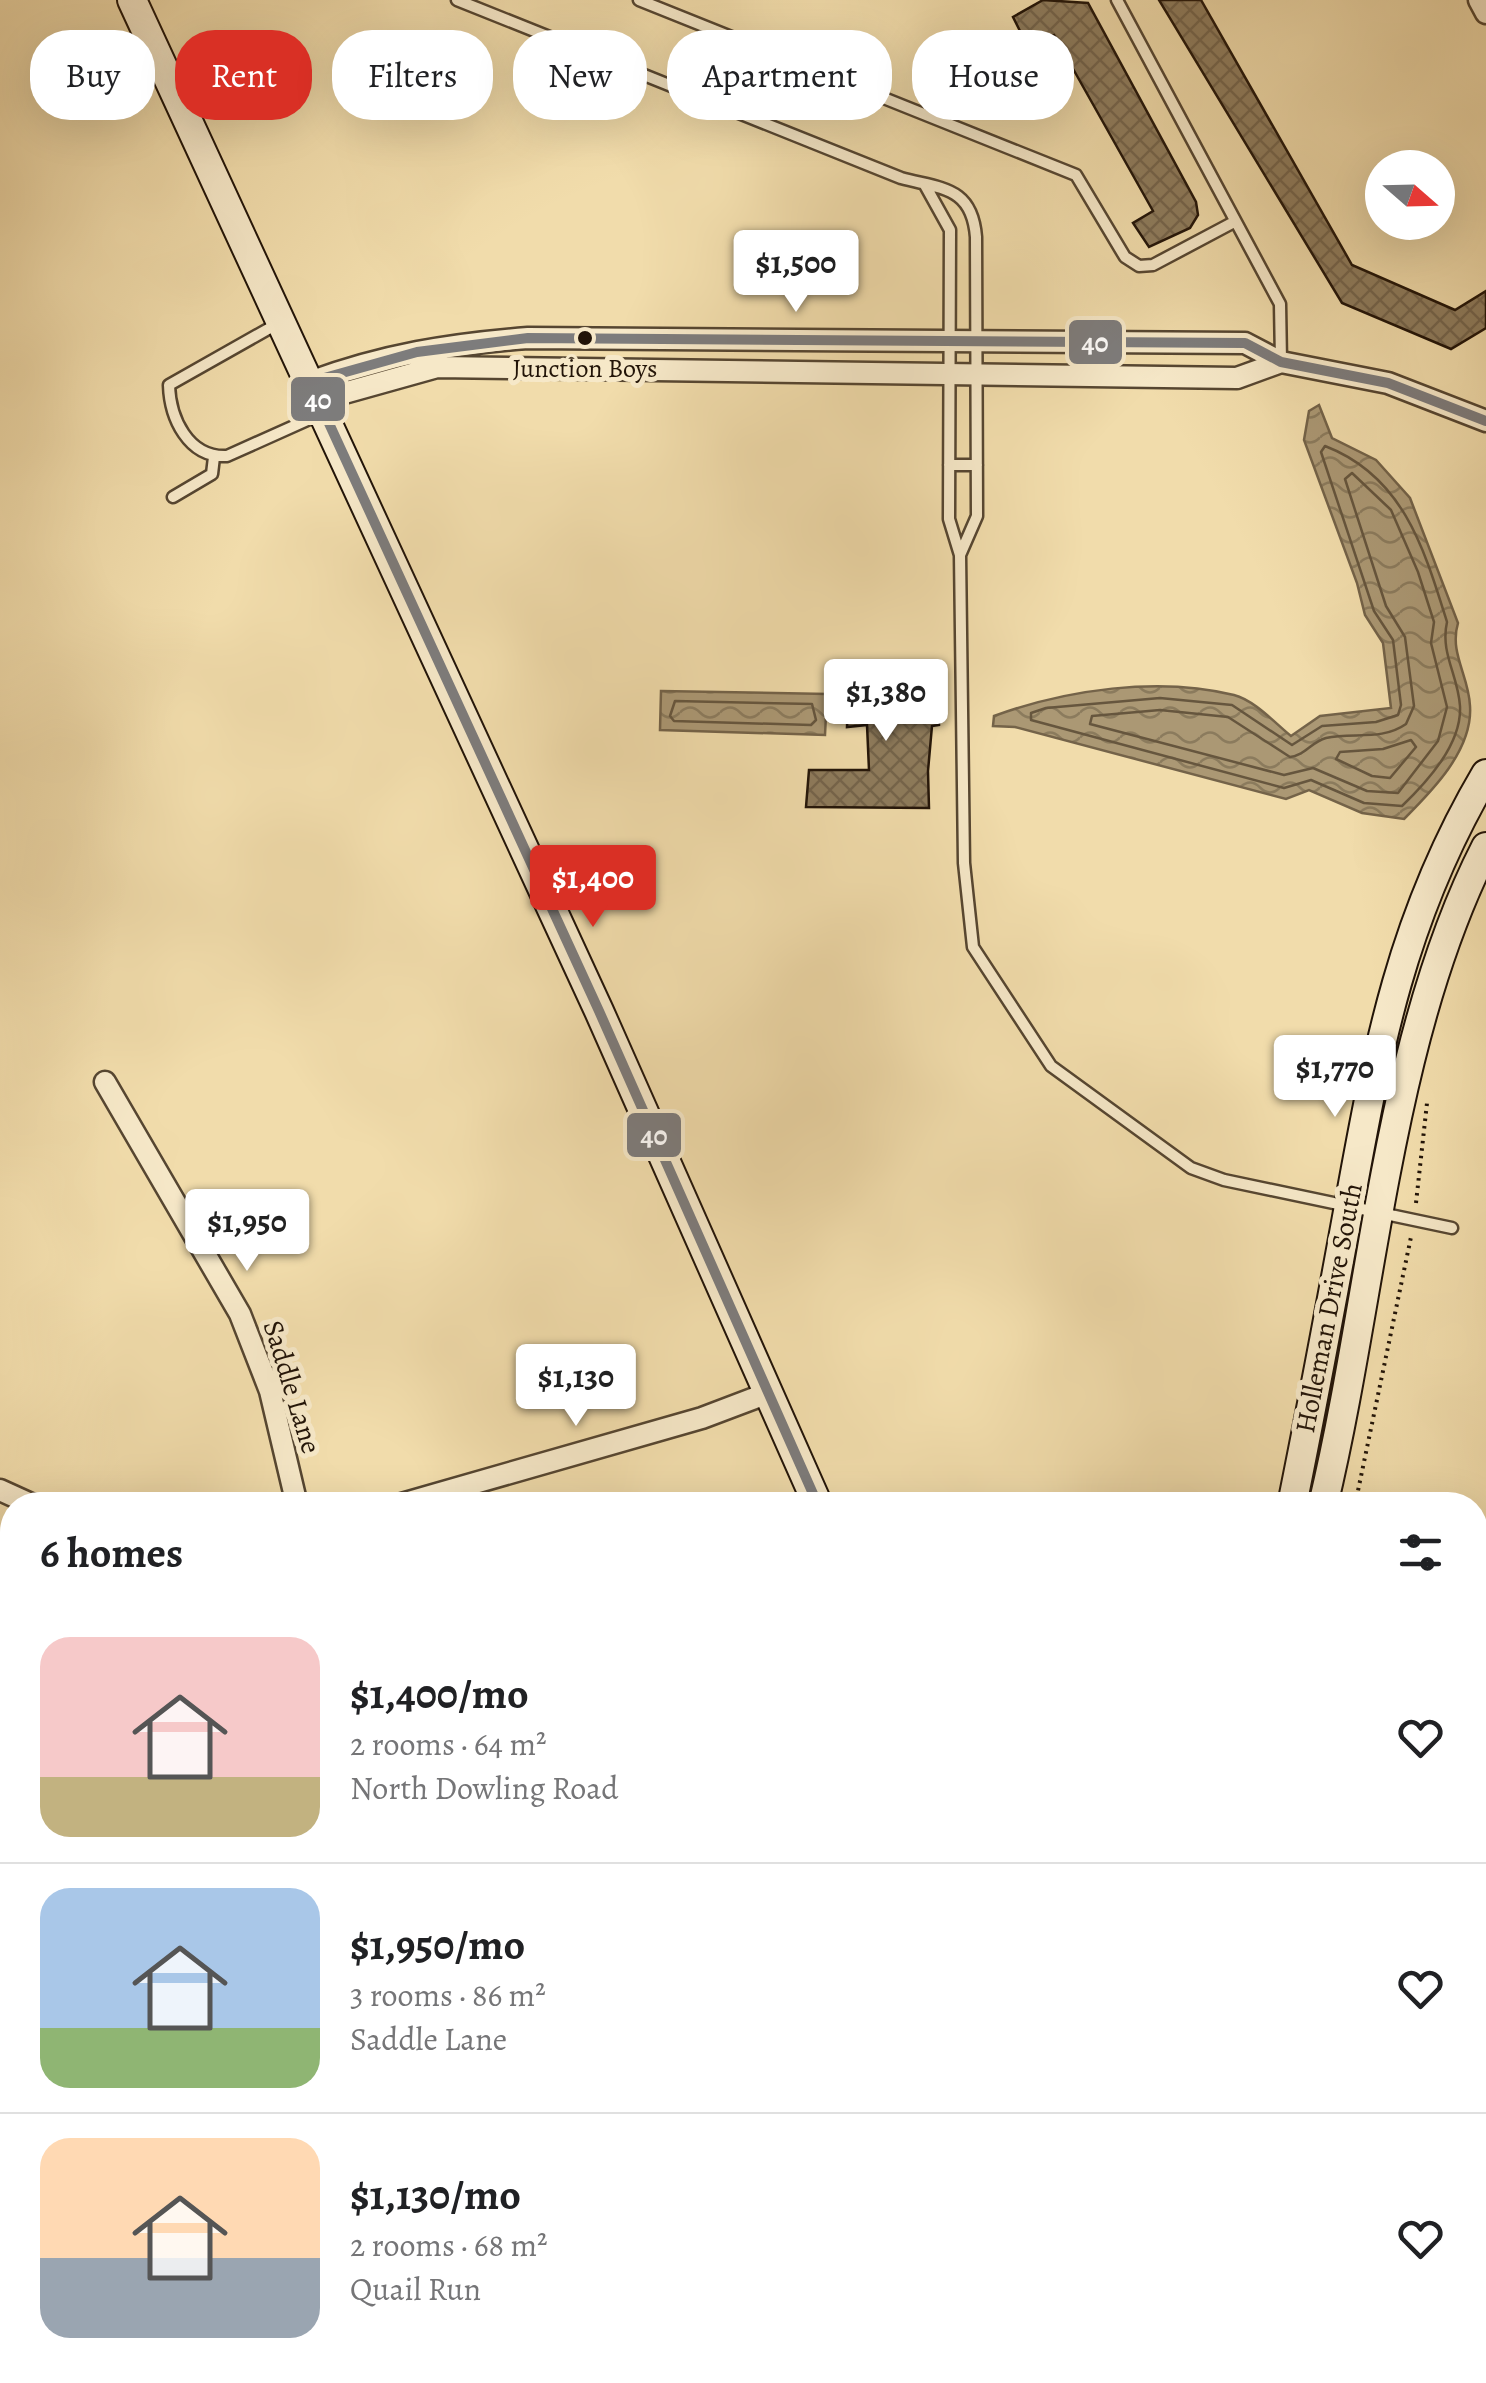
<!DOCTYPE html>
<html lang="en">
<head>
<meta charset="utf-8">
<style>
  body { margin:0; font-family:Alegreya,serif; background:#f6f6f6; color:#202124; height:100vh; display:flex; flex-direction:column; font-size:38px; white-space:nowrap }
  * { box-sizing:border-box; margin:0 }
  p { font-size:32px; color:#757577 }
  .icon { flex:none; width:55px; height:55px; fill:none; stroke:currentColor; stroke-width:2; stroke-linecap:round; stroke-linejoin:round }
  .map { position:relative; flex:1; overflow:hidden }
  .panel { position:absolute; left:0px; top:1492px; width:1488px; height:892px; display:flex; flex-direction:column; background:#fff; border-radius:40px 40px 0 0; box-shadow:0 10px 40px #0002 }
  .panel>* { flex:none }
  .hud { position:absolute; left:30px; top:30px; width:1428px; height:90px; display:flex; gap:20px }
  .needle { width:65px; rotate:110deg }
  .fabs { position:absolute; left:1365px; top:150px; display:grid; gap:20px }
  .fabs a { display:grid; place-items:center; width:90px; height:90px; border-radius:50%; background:#fff; box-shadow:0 10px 40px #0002; font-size:50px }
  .price { position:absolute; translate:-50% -85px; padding:0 22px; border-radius:10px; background:#fff; color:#222; font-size:32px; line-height:65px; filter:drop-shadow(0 2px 5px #0008) }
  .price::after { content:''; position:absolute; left:50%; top:60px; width:30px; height:22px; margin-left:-15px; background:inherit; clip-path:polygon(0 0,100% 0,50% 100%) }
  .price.on { background:#d93025; color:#fff }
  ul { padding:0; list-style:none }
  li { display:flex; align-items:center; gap:30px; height:250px; padding:0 40px }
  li+li { border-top:2px solid #e0e0e0 }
  li span { display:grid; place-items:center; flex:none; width:280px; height:200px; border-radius:30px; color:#555 }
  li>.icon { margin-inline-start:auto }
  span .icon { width:120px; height:120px; fill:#fffc; stroke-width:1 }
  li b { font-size:42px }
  h2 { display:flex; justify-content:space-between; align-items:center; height:120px; padding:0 40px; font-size:42px }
  .pill { padding:0 35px; border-radius:40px; background:#fff; box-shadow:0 10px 40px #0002; font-size:35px; line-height:90px }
  .pill.on { background:#d93025; color:#fff }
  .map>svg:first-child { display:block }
  .water { fill:url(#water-waves); stroke:#746349; stroke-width:2.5 }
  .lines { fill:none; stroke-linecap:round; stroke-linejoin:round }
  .shore { stroke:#66563e; stroke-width:2.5 }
  .building { fill:url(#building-cross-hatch); stroke:#221408; stroke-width:2.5 }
  .lane-casing { stroke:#564631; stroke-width:15 }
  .street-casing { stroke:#564631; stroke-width:25 }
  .secondary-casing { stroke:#221408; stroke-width:32 }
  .path { stroke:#221408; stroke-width:4; stroke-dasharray:2.5 5; stroke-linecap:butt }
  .lane { stroke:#f6e8c8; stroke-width:10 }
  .street { stroke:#f6e8c8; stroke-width:20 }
  .secondary { stroke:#f6e8c8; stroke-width:28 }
  .bus-1-casing { stroke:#f6e8c8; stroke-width:18 }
  .bus-1 { stroke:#7d7c7c; stroke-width:10 }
  .bus-dot { fill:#221408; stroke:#f6e8c8; stroke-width:4 }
  .labels { text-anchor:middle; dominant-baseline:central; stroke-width:10; stroke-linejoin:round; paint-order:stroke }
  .bus-label { font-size:26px; fill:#221408; stroke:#f6e8c8 }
  .street-label { font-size:28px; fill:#221408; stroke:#f6e8c8 }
  .line-badge { stroke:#f6e8c8; stroke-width:4 }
  .badge-label { font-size:28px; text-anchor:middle; font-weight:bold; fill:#fff }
</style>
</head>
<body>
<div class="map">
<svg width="1486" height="2383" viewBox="0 0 1486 2383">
  <defs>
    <pattern id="water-waves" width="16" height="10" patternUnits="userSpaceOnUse" patternTransform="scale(2.5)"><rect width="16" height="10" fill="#ab9874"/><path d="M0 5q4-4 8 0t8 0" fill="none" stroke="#8b7b5d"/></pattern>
    <pattern id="building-cross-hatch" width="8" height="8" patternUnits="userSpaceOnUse" patternTransform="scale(2.5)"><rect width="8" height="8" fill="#8e7c5d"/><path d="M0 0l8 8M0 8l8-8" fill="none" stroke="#74644b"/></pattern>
  </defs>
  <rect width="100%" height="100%" fill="#f1dcab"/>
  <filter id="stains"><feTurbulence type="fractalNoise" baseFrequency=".002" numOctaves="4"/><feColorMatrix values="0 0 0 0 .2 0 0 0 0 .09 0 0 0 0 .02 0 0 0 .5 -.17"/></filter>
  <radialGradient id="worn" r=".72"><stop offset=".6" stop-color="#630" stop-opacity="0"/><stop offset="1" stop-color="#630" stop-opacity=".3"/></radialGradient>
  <!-- water -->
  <path class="water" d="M1319,405L1332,438L1376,460L1410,498L1458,623C1449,653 1469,676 1470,706C1473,750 1432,791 1404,819L1362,813L1309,790L1286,799L1015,727L993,726L994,716C1065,690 1158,676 1234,695C1254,700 1275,723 1291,736L1320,716L1391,708L1383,643L1365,615L1357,583L1304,440L1309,411Z
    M661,691L827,694L825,735L660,730Z"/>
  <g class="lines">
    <!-- shore -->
    <path class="shore" d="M1325,446C1403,476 1424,548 1447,622C1440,653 1458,675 1460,706C1462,744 1427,782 1402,806L1364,803L1311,780L1284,788L1031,720V713L1046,708L1160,698L1232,705L1292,745L1322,726L1376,722L1398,715L1401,705L1393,640L1374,611L1321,452Z
      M1352,473L1391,510L1418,572L1434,622L1431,643L1447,707L1438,741L1398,793L1367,791L1313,768L1284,775L1090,724L1092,716L1160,710L1228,717L1290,757C1306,755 1311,742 1326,738C1353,732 1382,741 1406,724L1414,706L1405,637L1386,606L1345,479Z
      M675,701L812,704L816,720L811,725L674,721L670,716Z
      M1411,740L1416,747L1390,778L1372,776L1336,759L1340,752L1383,749Z"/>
  </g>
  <!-- building -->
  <path class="building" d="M1043,0L1088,3L1196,202L1198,215L1190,228L1149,247L1133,223L1153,211L1054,35L1028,47L1013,17Z
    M1159,0H1201L1352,265L1455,310L1486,291V328L1451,349L1342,303Z
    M928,665V691L939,694V725L932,726L928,771L929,808L806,807L809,770H869L867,725L847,727L848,700L863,696V669Z"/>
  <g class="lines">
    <!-- lane casing -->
    <g class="lane-casing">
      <path id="lane" d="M457,0L901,178C941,189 972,186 976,237L977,516L960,555
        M639,0L1076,175L1125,257L1139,266L1153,265L1234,222
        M1117,0L1280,304L1281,361
        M925,185L950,230L949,519L960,555L964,863L973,947L1051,1066L1191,1168L1224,1180L1452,1228
        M277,324L169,385C170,418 188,458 227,456L323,413
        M949,465H977
        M173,497L212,474L214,457
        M1475,2137H1486
        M546,2372L551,2383
        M746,2372L750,2383
        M1366,2372L1371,2383
        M904,2383L926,2372"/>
    </g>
    <!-- street casing -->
    <g class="street-casing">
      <path id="street" d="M1479,0L1486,13
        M310,382C383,355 450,344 528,338L1245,343L1281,362L1388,383L1486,421
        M319,400L437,367L1237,378L1281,362
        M105,1082L240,1314L270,1391L297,1505
        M0,1490L33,1505
        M398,1505L702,1418L768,1393
        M1230,2372L1235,2383"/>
    </g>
    <!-- secondary casing -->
    <g class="secondary-casing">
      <path id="secondary" d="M132,0L599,1011L818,1505
        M1292,1505C1312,1406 1331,1305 1349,1206C1378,1046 1402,916 1486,774
        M1323,1505C1374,1293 1387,1040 1486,847
        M0,1994H12
        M0,2023L12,2022"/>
    </g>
    <!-- path -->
    <path class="path" d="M1416,1203L1427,1103
      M1355,1505L1411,1237"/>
    <!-- lane -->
    <use href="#lane" class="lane"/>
    <!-- street -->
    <use href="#street" class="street"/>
    <!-- secondary -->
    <use href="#secondary" class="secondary"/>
    <!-- bus-1 casing -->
    <g class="bus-1-casing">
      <path id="bus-1" d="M818,1505L599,1011L310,382L417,352L528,338L1245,343L1281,362L1388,383L1486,421"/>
    </g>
    <!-- bus-1 -->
    <use href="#bus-1" class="bus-1"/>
  </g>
  <!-- markers -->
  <circle class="bus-dot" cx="585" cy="338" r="9"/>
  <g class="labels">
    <!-- bus labels -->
    <g class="bus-label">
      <text x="585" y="368">Junction Boys</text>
    </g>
    <!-- street labels -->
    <g class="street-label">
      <text transform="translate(1329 1308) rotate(-79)">Holleman Drive South</text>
      <text transform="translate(292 1387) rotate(73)">Saddle Lane</text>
    </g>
  </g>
  <g class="line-badge">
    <rect x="1067" y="318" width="57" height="48" rx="10" fill="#7d7c7c"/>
    <rect x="289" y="375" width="58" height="48" rx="10" fill="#7d7c7c"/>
    <rect x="625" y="1111" width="58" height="48" rx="10" fill="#7d7c7c"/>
  </g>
  <g class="badge-label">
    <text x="1095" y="352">40</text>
    <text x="318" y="409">40</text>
    <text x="654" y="1145">40</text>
  </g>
  <rect width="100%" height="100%" filter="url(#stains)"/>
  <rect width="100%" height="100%" fill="url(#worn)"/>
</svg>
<div class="fabs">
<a><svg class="needle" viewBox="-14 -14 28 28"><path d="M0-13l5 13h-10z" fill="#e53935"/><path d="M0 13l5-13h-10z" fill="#757577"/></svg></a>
</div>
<b class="price" style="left:796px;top:315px">$1,500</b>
<b class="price" style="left:886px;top:744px">$1,380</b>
<b class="price on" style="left:593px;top:930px">$1,400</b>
<b class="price" style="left:1335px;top:1120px">$1,770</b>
<b class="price" style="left:247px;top:1274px">$1,950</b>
<b class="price" style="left:576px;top:1429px">$1,130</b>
<div class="hud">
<a class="pill">Buy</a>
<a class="pill on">Rent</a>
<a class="pill">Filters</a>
<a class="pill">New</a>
<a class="pill">Apartment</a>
<a class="pill">House</a>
</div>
<section class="panel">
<h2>6 homes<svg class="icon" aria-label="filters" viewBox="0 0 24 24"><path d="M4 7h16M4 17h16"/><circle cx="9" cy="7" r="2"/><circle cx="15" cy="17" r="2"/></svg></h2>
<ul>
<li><span style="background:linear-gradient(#f6c9c9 70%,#c2b280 0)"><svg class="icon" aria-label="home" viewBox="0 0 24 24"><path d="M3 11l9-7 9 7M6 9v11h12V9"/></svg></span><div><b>$1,400/mo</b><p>2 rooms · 64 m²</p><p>North Dowling Road</p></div><svg class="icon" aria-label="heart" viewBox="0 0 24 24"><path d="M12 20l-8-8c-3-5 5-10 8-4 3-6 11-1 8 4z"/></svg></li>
<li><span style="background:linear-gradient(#a9c7e8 70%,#8fb573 0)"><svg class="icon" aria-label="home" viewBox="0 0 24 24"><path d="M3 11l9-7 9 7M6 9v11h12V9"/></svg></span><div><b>$1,950/mo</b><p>3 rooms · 86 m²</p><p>Saddle Lane</p></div><svg class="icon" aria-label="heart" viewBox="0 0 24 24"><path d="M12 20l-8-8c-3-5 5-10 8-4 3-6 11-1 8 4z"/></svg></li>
<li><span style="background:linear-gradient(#ffd9b3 60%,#9aa5b1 0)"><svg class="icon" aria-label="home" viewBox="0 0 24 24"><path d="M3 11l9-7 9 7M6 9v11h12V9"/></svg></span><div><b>$1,130/mo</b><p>2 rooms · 68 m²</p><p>Quail Run</p></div><svg class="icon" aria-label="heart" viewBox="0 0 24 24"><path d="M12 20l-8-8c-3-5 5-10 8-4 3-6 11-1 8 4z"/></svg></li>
</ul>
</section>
</div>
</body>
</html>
